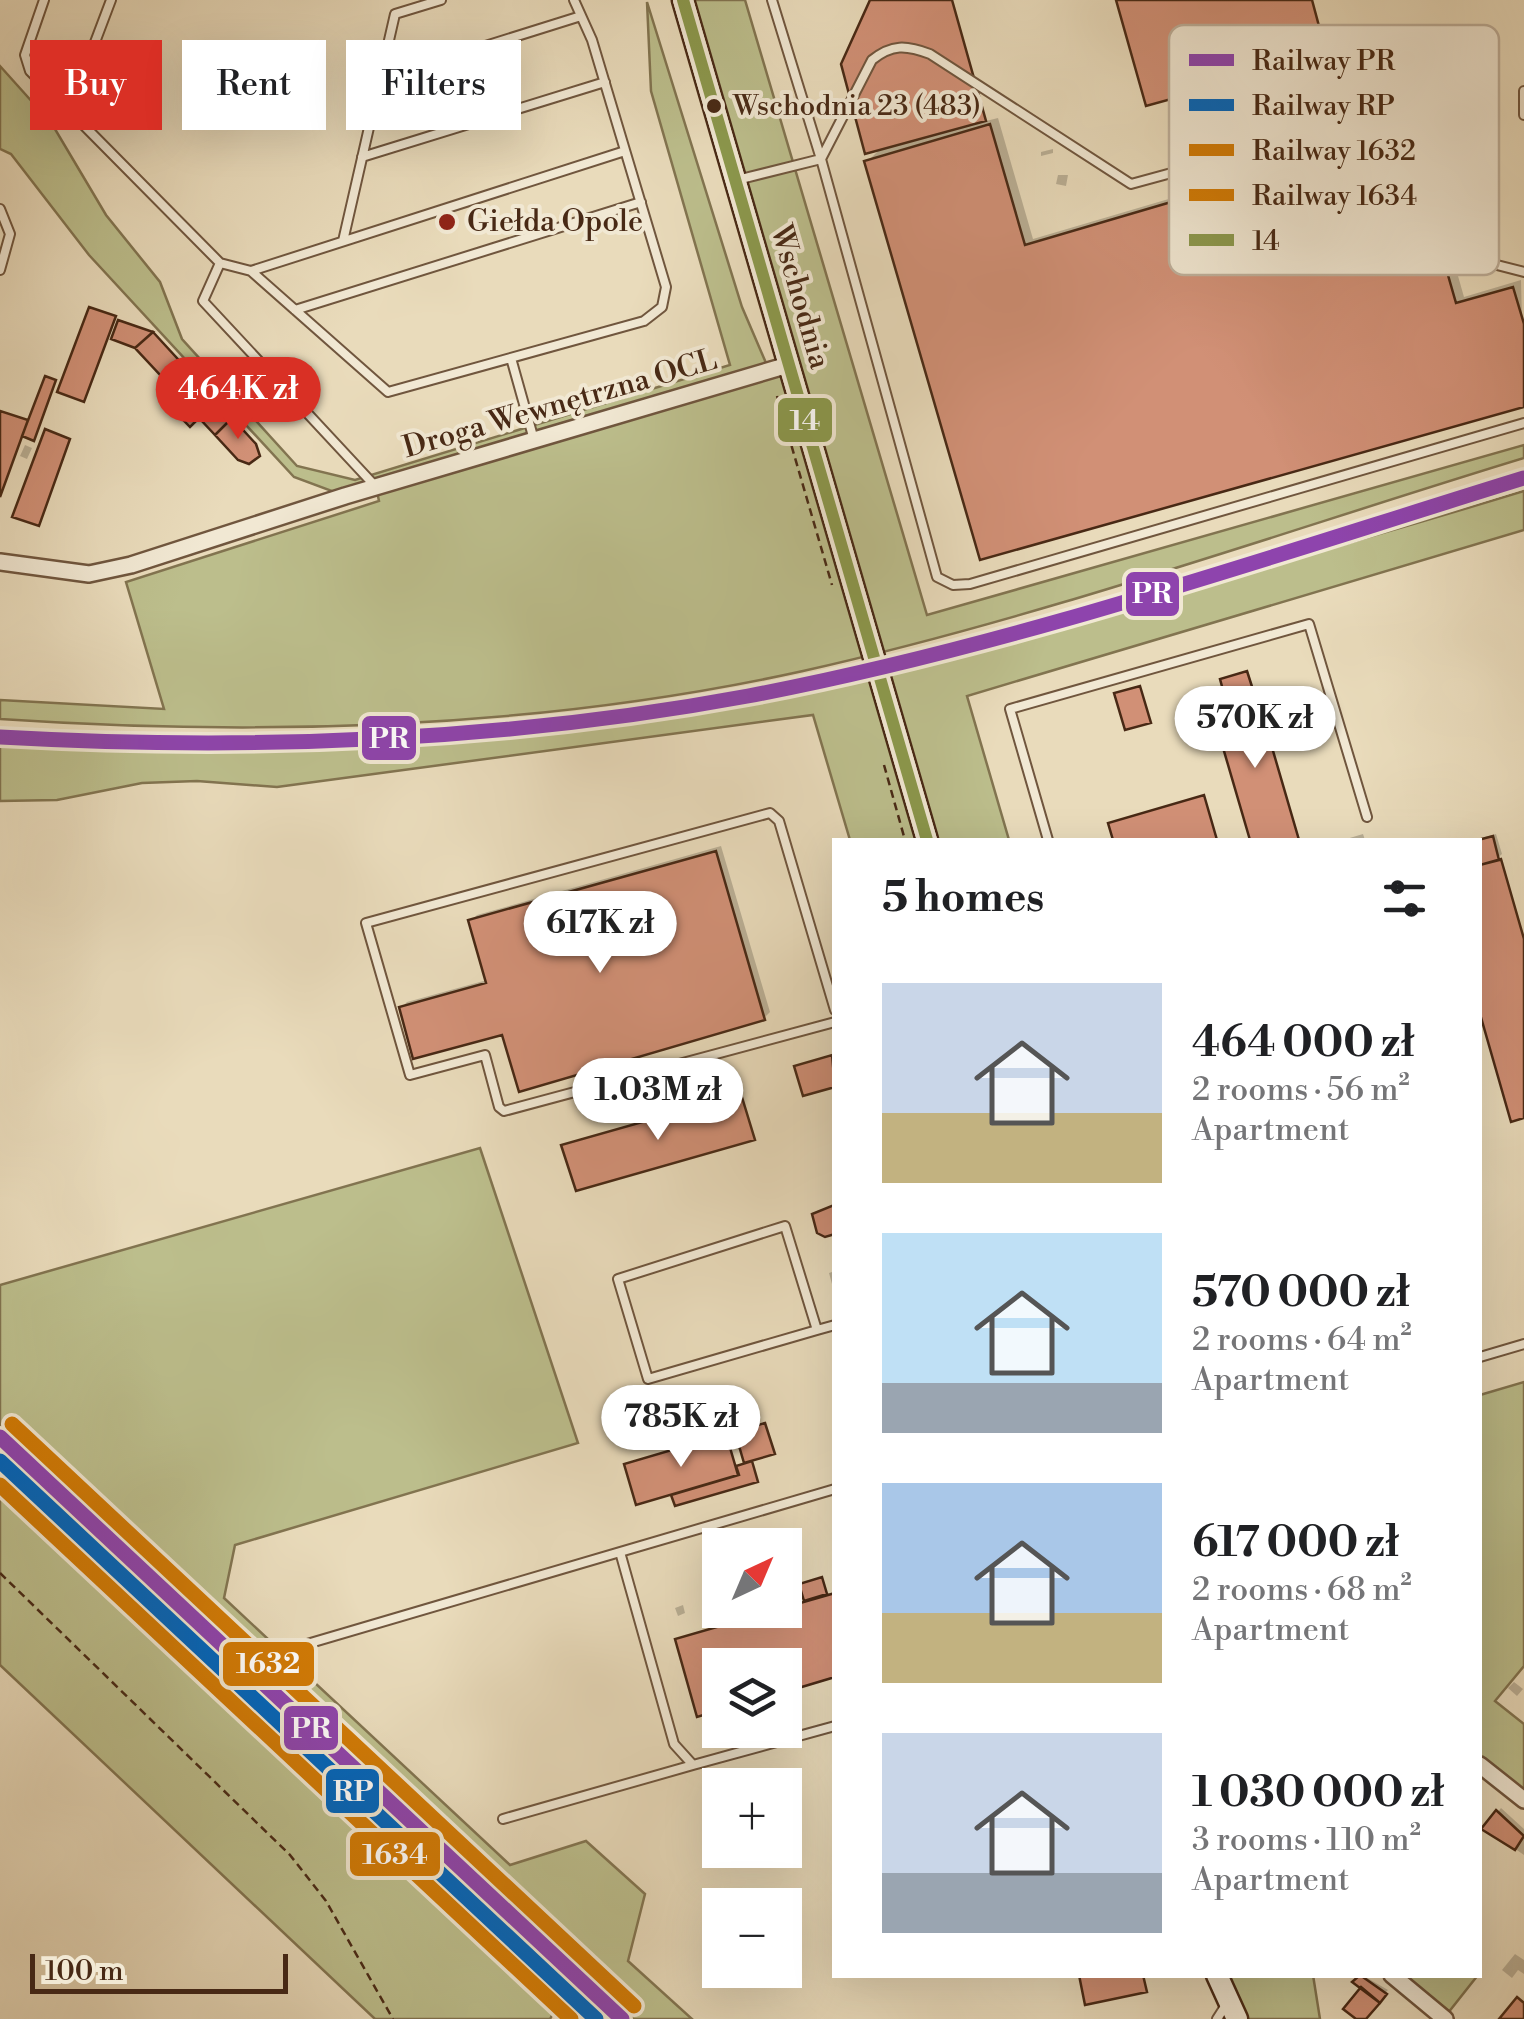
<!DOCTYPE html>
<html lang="en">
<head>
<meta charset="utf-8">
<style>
  body { margin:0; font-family:"Libre Bodoni",serif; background:#f6f6f6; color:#202124; height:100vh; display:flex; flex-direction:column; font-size:38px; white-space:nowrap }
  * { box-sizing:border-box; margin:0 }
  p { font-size:32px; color:#757577 }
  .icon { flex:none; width:55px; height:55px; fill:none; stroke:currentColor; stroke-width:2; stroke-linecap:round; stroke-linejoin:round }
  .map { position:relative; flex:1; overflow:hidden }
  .details { position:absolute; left:832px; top:838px; width:650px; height:1140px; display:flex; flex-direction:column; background:#fff; border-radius:0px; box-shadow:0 10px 40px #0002 }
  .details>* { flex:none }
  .banner { position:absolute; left:30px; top:40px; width:652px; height:90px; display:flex; gap:20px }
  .needle { width:65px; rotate:44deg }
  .fabs { position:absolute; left:702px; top:1528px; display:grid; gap:20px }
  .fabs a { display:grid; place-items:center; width:100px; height:100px; border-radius:0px; background:#fff; box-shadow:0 10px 40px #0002; font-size:50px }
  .scale { position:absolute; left:30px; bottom:25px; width:258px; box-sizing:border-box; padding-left:10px; border:5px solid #482915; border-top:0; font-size:28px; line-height:35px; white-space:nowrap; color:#482915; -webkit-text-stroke:8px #f1e8d3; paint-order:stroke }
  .price { position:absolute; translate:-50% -85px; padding:0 22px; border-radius:35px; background:#fff; color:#222; font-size:32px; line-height:65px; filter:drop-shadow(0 2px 5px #0008) }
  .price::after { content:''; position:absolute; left:50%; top:60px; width:30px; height:22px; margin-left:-15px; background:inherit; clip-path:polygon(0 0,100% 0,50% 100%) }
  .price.current { background:#d93025; color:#fff }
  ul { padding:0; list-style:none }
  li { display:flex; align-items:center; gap:30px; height:250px; padding:0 50px }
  li span { display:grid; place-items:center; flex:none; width:280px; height:200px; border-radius:0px; color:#555 }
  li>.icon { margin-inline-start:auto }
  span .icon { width:120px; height:120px; fill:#fffc; stroke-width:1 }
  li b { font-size:42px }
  h2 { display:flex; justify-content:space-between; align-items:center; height:120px; padding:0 50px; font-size:42px }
  .chip { padding:0 35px; border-radius:0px; background:#fff; box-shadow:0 10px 40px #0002; font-size:35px; line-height:90px }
  .chip.current { background:#d93025; color:#fff }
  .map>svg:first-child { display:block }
  .green { fill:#bcbe8c; stroke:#827450; stroke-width:2.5 }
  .shadow { fill:#0003 }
  .building { fill:#d19076; stroke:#482915; stroke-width:2.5 }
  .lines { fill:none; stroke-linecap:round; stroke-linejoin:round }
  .lane-casing { stroke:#70563e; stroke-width:12 }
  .street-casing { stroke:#70563e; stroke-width:20 }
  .secondary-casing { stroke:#482915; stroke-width:25 }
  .path { stroke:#482915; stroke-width:2.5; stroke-dasharray:8 5; stroke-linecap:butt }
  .lane { stroke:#f1e8d3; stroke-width:8 }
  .street { stroke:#f1e8d3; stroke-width:15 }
  .secondary { stroke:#f1e8d3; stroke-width:20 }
  .bus-1-casing { stroke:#f1e8d3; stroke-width:20 }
  .bus-1 { stroke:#8b984c; stroke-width:12 }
  .rail-1-casing { stroke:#f1e8d3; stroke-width:22 }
  .rail-2-casing { stroke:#f1e8d3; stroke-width:22 }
  .rail-3-casing { stroke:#f1e8d3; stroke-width:22 }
  .rail-4-casing { stroke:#f1e8d3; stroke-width:22 }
  .rail-1 { stroke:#8e44ad; stroke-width:15 }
  .rail-2 { stroke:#0065bd; stroke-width:15 }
  .rail-3 { stroke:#d17a05; stroke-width:15 }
  .rail-4 { stroke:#d17a05; stroke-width:15 }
  .bus-dot { fill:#482915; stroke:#f1e8d3; stroke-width:4 }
  .poi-dot { fill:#8f2418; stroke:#f1e8d3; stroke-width:4 }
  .labels { text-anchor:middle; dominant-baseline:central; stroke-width:8; stroke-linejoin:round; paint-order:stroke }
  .bus-label { font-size:28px; fill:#482915; stroke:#f1e8d3; text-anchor:start }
  .poi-label { font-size:30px; fill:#482915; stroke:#f1e8d3; text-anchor:start }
  .street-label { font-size:30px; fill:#482915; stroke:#f1e8d3 }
  .key { fill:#f1e8d3; stroke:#beaf9a; stroke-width:2.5 }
  .key-label { font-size:28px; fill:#482915 }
  .line-badge { stroke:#f1e8d3; stroke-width:4 }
  .badge-label { font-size:28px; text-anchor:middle; font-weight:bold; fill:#fff }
</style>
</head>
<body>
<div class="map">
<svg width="1524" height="2019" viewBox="0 0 1524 2019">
  <rect width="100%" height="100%" fill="#e9dbbb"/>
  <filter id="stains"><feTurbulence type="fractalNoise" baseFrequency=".002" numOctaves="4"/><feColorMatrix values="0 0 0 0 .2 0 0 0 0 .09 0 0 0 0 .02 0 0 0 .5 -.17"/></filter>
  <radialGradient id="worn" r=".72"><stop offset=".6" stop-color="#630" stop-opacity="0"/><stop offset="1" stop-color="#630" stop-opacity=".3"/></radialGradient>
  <!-- green -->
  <path class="green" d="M683,0H745L927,615L1524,445V458C1288,530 1044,617 803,671C540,729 268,737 0,719V700L164,709L126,582L379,501L376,487L345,496L294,477L89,255L11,154L0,149V66L52,124L106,215L160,282L182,339L297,466L355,480L730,365L651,91L647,2L742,307L769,370L787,365Z
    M1524,491V530L967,696L1009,840H850L813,715L277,787L197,781L142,783L57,800L0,801V743C255,762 511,748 763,701C881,680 996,644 1111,611C1249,571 1387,533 1524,491Z
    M480,1148L578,1443L235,1545L224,1598L510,1865L586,1841L645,1894L628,1961L692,2019H633L0,1428V1285Z
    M1524,1382V1666L1495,1701L1524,1724V1800L1480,1765V1395Z
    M0,1448L51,1495L612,2019H591L564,1994L550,2019H375L0,1665Z
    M1217,1975H1313L1320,2019H1237Z
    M1392,1975H1478L1444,2018Z"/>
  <!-- shadow -->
  <path class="shadow" d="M873,0H952L986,121L998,118L1033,239L1304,159L1321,212L1431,181L1464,297L1521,280L1524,405L981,557L867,162L882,147Z
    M1053,149V153L1041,156V152Z
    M1058,175H1068L1066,186L1056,184Z
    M121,320L154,332L256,443L259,453L249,461L178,392Z
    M25,445L32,448L27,459L20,456Z
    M1248,671L1300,840H1252L1222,680Z
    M1363,834L1365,840H1343Z
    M1496,834L1502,854L1493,862L1502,860L1524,937V1115L1480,1005V840H1474Z
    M721,846L770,1012L764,1018L504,1031L401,1008L407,1002L487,980L471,921L477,915Z
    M835,1271V1283L832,1284L829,1273Z
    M766,1424L774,1451L751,1458L756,1480L676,1503L673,1491L628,1463L727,1434L736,1466L746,1464L737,1433Z
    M683,1605L685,1613L678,1616L675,1608Z
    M1514,1682L1523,1689L1517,1696L1508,1688Z
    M1501,1808L1524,1829V1855L1485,1828Z
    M1515,1954L1524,1960V1974L1518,1970L1512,1978L1502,1970Z
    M1362,1975L1388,1990L1360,2019L1364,1989L1356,1982Z"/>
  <!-- building -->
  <path class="building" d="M870,0H952L986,121L865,154L841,64Z
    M1116,0H1312L1327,56L1146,106Z
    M990,124L1025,245L1297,165L1313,219L1423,188L1456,303L1513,287L1524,324V407L980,560L864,161Z
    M89,307L116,316L84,402L57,392Z
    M118,320L153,332L135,348L111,339Z
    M153,332L232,418L215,435L199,418L190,427L165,401L175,391L135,348Z
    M45,376L56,380L34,441L22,436Z
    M0,411L28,420L0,497Z
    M232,418L256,444L260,456L249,464L238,460L215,435Z
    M45,429L70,439L39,526L12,517Z
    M1247,671L1255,696L1227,705L1220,679Z
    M1140,686L1151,723L1125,730L1114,693Z
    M1257,696L1299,840H1250L1212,710Z
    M1204,795L1217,840H1113L1108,823Z
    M1493,836L1499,860L1480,865L1478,840Z
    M716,851L765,1020L519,1092L502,1035L413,1059L399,1007L486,983L468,920Z
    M1501,859L1524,939V1118L1511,1122L1480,1014V865Z
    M832,1055L835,1087L803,1096L794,1066Z
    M741,1094L755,1140L576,1191L561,1145Z
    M834,1205L835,1234L825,1237L817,1233L812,1214Z
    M765,1423L775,1454L744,1463L735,1432Z
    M726,1434L738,1475L636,1505L624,1464Z
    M752,1461L758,1482L675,1506L671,1495L739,1475L736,1466Z
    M822,1577L827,1594L804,1601L799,1584Z
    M835,1593V1677L785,1692V1665H720V1710L697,1717L675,1639Z
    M1496,1810L1524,1836L1515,1850L1481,1829Z
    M1079,1975H1143L1147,1992L1085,2005Z
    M1360,1975L1387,1994L1380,2003L1352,1982Z
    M1361,1987L1380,2003L1366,2019H1356L1343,2009Z
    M1517,1997L1524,2003V2019H1499Z"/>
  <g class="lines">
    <!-- lane casing -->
    <g class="lane-casing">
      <path id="lane" d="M44,0L25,55L30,71L220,263L203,301L376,487
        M772,0L821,159L872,60C892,44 906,45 930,54L1131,184L1344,126L1461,153L1493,264L1524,272
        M380,79L581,16
        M1524,91V115
        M69,111L111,0
        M362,157L605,82
        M737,180L821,159L937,577L953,585L970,584L1524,423
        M0,209L10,234L0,270
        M343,241L395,14L441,0
        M220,263L251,271L388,392L644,321L662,307L666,287L592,40L574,0
        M251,271L625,151
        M295,310L641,202
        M511,358L534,440
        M1048,840L1010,709L1309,624L1367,817
        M835,1010L779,821L770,813L366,923L410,1075L485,1055L499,1107L504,1111L835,1022
        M817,1330L785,1226L618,1279L648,1379L817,1330L835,1325
        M1480,1357L1524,1344
        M835,1489L620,1552L674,1744L693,1765L835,1726
        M307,1644L620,1552
        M503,1819L693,1765
        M1217,2019L1226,2005"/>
    </g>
    <!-- street casing -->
    <g class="street-casing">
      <path id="street" d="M0,562L89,574L131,565L345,496L788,365
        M1480,1765L1524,1800
        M1392,1975L1445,2019"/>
    </g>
    <!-- secondary casing -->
    <g class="secondary-casing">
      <path id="secondary" d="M683,0L927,840
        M1217,1975L1237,2019"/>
    </g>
    <!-- path -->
    <path class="path" d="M777,396L832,585
      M884,765L905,840
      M0,1573L290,1855L326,1901L393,2019"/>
    <!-- lane -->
    <use href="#lane" class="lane"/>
    <!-- street -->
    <use href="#street" class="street"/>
    <!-- secondary -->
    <use href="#secondary" class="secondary"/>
    <!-- bus-1 casing -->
    <g class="bus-1-casing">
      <path id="bus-1" d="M683,0L927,840"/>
    </g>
    <!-- bus-1 -->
    <use href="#bus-1" class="bus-1"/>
    <!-- rail-1 casing -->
    <g class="rail-1-casing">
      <path id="rail-1" d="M0,737C251,751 500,742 748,696C1012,646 1268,557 1524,478
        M0,1437L622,2019"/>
    </g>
    <!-- rail-2 casing -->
    <g class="rail-2-casing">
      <path id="rail-2" d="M0,1461L596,2019"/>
    </g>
    <!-- rail-3 casing -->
    <g class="rail-3-casing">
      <path id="rail-3" d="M12,1424L634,2006"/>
    </g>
    <!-- rail-4 casing -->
    <g class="rail-4-casing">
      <path id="rail-4" d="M0,1485L571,2019"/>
    </g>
    <!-- rail-1 -->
    <use href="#rail-1" class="rail-1"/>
    <!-- rail-2 -->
    <use href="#rail-2" class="rail-2"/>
    <!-- rail-3 -->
    <use href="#rail-3" class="rail-3"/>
    <!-- rail-4 -->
    <use href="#rail-4" class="rail-4"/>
  </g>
  <!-- markers -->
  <circle class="bus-dot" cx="714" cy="106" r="9"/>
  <circle class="poi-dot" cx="447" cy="222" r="10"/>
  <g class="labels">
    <!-- bus labels -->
    <g class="bus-label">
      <text x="733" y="106">Wschodnia 23 (483)</text>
    </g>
    <!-- poi labels -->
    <g class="poi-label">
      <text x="467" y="222">Giełda Opole</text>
    </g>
    <!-- street labels -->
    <g class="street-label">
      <text transform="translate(800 297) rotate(74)">Wschodnia</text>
      <text transform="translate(560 404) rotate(-16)">Droga Wewnętrzna OCL</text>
    </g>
  </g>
  <!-- legend -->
  <rect x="1169" y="25" width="330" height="250" rx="15" class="key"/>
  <rect x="1189" y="54" width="45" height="12" fill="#8e44ad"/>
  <rect x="1189" y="99" width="45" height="12" fill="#0065bd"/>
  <rect x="1189" y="144" width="45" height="12" fill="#d17a05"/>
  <rect x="1189" y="189" width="45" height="12" fill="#d17a05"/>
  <rect x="1189" y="234" width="45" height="12" fill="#8b984c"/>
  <g class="key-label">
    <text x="1252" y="70">Railway PR</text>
    <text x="1252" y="115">Railway RP</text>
    <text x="1252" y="160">Railway 1632</text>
    <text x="1252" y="205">Railway 1634</text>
    <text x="1252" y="250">14</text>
  </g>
  <g class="line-badge">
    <rect x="776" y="396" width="58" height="48" rx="10" fill="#8b984c"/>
    <rect x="1124" y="570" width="57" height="48" rx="10" fill="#8e44ad"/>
    <rect x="360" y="714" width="58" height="48" rx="10" fill="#8e44ad"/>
    <rect x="221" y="1640" width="95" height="48" rx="10" fill="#d17a05"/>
    <rect x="282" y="1704" width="58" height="48" rx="10" fill="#8e44ad"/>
    <rect x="324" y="1767" width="57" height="48" rx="10" fill="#0065bd"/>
    <rect x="348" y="1830" width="94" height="48" rx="10" fill="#d17a05"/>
  </g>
  <g class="badge-label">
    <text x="805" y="430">14</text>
    <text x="1152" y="603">PR</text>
    <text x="389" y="748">PR</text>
    <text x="268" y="1673">1632</text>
    <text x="311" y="1738">PR</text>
    <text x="353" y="1801">RP</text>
    <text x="395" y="1864">1634</text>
  </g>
  <rect width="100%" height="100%" filter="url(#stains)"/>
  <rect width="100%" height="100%" fill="url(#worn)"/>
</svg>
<div class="fabs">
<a><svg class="needle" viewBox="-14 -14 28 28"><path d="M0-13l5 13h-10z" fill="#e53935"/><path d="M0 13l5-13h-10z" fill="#757577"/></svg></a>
<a><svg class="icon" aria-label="layers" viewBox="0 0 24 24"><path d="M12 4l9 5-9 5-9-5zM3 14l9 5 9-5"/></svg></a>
<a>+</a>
<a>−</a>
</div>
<div class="scale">100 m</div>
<b class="price current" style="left:238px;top:442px">464K zł</b>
<b class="price" style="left:1255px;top:771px">570K zł</b>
<b class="price" style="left:600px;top:976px">617K zł</b>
<b class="price" style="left:658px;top:1143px">1.03M zł</b>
<b class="price" style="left:681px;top:1470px">785K zł</b>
<div class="banner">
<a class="chip current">Buy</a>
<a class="chip">Rent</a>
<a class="chip">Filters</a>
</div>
<section class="details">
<h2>5 homes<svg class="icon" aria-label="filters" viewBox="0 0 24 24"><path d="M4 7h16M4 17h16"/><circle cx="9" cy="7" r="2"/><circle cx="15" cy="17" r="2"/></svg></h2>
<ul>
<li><span style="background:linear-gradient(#c9d6e8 65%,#c2b280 0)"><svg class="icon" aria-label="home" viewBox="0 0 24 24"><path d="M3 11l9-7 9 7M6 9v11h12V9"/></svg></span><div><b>464 000 zł</b><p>2 rooms · 56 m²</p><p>Apartment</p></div></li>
<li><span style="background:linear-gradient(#bfe0f5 75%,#9aa5b1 0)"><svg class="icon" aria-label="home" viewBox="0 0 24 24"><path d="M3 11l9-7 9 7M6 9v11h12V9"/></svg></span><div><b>570 000 zł</b><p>2 rooms · 64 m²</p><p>Apartment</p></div></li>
<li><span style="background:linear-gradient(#a9c7e8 65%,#c2b280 0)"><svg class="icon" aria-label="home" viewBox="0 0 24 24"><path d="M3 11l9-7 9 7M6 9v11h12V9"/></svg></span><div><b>617 000 zł</b><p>2 rooms · 68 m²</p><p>Apartment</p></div></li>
<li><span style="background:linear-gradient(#c9d6e8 70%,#9aa5b1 0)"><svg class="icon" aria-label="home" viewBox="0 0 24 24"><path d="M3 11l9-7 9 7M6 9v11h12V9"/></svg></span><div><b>1 030 000 zł</b><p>3 rooms · 110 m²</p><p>Apartment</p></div></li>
</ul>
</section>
</div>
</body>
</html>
